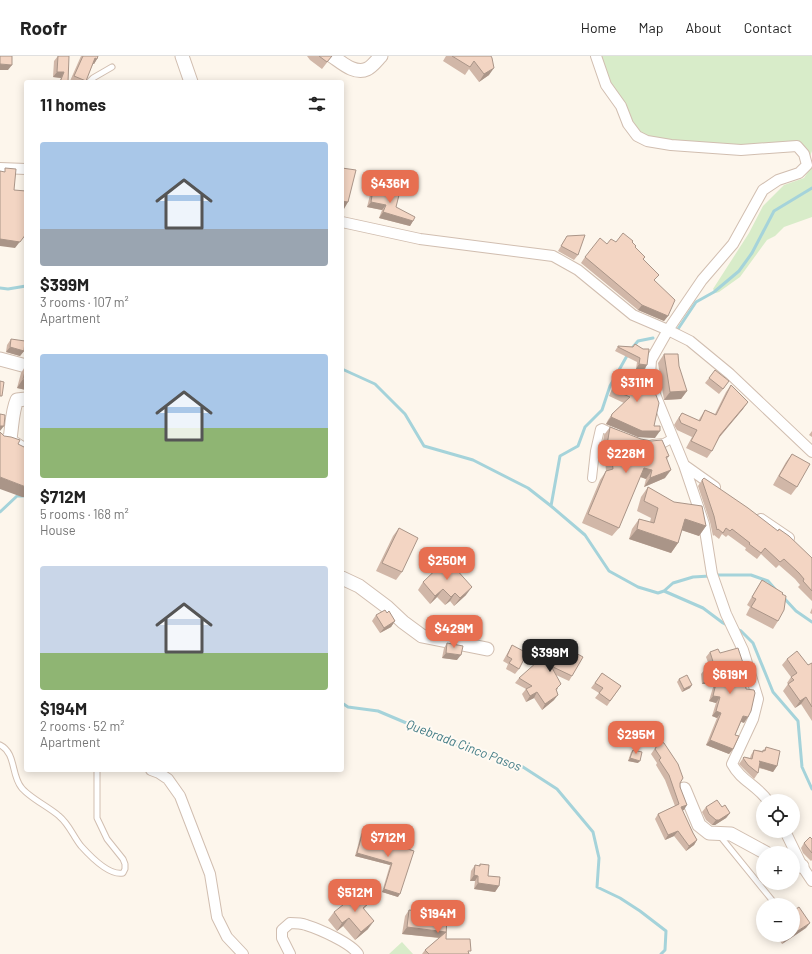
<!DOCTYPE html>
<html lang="en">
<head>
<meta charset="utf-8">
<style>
  body { margin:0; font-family:Barlow,sans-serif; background:#f6f6f6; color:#222; height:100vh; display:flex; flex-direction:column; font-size:15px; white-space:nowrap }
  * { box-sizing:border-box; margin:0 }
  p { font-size:13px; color:#767676 }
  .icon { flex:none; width:22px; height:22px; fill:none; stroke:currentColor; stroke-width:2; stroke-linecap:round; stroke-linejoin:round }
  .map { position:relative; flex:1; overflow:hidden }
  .panel { position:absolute; left:24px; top:24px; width:320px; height:692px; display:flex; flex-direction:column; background:#fff; border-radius:4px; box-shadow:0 2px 10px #0003 }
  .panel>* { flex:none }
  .controls { position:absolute; left:756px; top:738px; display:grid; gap:8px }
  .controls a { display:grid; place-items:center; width:44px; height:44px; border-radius:50%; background:#fff; box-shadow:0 2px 10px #0003; font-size:20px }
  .price { position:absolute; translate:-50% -34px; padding:0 9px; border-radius:8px; background:#e76f51; color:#fff; font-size:13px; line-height:26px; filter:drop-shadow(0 1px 2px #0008) }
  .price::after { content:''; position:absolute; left:50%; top:24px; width:12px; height:9px; margin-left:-6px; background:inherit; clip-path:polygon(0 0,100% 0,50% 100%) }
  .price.on { background:#222; color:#fff }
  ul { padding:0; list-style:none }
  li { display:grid; align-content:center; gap:8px; height:212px; padding:0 16px }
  li span { display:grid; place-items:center; height:124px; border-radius:4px; color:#555 }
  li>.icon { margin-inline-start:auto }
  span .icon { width:72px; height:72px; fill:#fffc; stroke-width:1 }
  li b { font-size:17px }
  h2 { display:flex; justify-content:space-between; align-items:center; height:48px; padding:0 16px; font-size:17px }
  header { display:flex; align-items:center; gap:24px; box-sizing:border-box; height:56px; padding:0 20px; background:#fff; border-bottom:1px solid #e0e0e0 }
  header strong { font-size:19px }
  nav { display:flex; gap:22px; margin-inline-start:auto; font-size:14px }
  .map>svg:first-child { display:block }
  .green { fill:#d8ecc9 }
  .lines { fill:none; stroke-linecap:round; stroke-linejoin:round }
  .stream { stroke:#a5d3da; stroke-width:3 }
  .service-casing { stroke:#d1beb0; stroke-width:7 }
  .pedestrian-casing { stroke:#d1beb0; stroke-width:10 }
  .minor-casing { stroke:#d1beb0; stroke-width:12 }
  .tertiary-casing { stroke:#d1beb0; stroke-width:15 }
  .service { stroke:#fff; stroke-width:5 }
  .pedestrian { stroke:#fff; stroke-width:8 }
  .minor { stroke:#fff; stroke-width:10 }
  .tertiary { stroke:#fff; stroke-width:13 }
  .wall { fill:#d1b7a8 }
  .shaded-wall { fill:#aa9588 }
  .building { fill:#f3d5c3; stroke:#aa9588 }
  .labels { text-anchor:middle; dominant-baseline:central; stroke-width:4; stroke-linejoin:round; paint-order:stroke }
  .water-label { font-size:13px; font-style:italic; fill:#437c86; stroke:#fffaf3 }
</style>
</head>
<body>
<header>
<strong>Roofr</strong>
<nav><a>Home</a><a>Map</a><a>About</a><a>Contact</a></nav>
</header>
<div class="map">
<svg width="812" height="898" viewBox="0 0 812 898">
  <rect width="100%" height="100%" fill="#fdf6ec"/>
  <!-- green -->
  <path class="green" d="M596,0H812V95L807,109L797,90L741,94L637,80Z
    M812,110V161L784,171L775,180L767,184L740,221L719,236L716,237L713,233L749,177L763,150L784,129L804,122Z
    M402,886L413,898H389Z"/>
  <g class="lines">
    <!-- stream -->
    <path class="stream" d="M0,232L8,233L26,230
      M678,273L696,246L714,236L739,215L752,197L774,155L812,132
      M633,291L638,285L653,282
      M342,313L375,328L405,358L424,390L473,404L528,432L551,450L585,479L609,515L638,531L658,537L664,535L673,527L693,521L710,520
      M551,450L560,400L578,390L585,371L602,354L610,330L628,298
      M0,456L17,440H26
      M715,519H751L768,525L775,533
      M664,535L703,552L723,567L729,570
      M783,541L796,555L812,566
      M736,573L741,575L753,587L773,636L798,665L802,711L812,733
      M342,647L348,651L378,655L456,688L523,711L557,733L593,776L599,802L597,831L620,842L640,855L666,875L665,894L661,898"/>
    <!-- service casing -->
    <g class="service-casing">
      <path id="service" d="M89,26L93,22L112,11
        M0,689C16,697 11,718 21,731C28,741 49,751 59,760C69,768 73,780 81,790C90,800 109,820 123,817L125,813V808L123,803L107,783L97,762V714
        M720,780L776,849"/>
    </g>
    <!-- pedestrian casing -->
    <g class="pedestrian-casing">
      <path id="pedestrian" d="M653,388L664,387L673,382
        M592,422L595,395L600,373L602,372L617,379"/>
    </g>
    <!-- minor casing -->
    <g class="minor-casing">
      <path id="minor" d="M596,0L606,29L621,50L628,68L637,80L647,85L671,89L741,94L797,90L804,98L807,109L799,117L778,124L763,134L733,188L702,224L668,274L651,304L650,319L654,336L684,409L704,468L712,518L726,558L743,594L758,643L753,663L732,708C741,725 757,729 768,745
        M0,112L26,113
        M342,166L420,183L553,200L578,214L633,259L668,274L690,285L730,318L812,396
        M0,384L10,383L26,393
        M684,409L715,431
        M761,463L789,482
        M151,714L159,717L168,723L180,740L210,818L217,861L227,881L243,898
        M785,775L802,810L812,825
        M290,898L282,882V874L290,867C295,867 301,867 306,869C319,873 351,887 358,898"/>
    </g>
    <!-- tertiary casing -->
    <g class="tertiary-casing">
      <path id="tertiary" d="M182,0L191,26
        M332,0C341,6 355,19 367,13C372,11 377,4 381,0
        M0,303L26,310
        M10,383C12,371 12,355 17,344L26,343
        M342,522L359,530L387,551L403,566L422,580L487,593
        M684,733L699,769L709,777L731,778L766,797
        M793,810H802"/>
    </g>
    <!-- service -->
    <use href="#service" class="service"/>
    <!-- pedestrian -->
    <use href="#pedestrian" class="pedestrian"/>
    <!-- minor -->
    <use href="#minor" class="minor"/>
    <!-- tertiary -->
    <use href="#tertiary" class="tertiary"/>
  </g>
  <!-- wall -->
  <path class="wall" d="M58,0L68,26H59L61,22L53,21L54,5Z
    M81,0H98L97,3L94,8H93L85,26H72L70,25Z
    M307,0H332L322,13L310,4Z
    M446,0H491L489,19L479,26L469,13L465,19L443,5Z
    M373,133L413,165L410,170L379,162L382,154L367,151L370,139Z
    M567,180L578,199L574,204L558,195Z
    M616,186H632L635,192L645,201L643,204L655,225L668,260L664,265L638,254L581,207L585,201L607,188Z
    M11,283L24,295L20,300L6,296L7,289Z
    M635,288L644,314L636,313L637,306L615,295L618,290L632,291Z
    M664,298L687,335L681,343L664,344L658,307Z
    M26,309V334L17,332L21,317Z
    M621,316L630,321L632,318L654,370L655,382L638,381L606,368L608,364L612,358L624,347L609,340L616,323Z
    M709,322L725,331L719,338L705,327Z
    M731,329L748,346L743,353L719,382L712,395L707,402L686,392L692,381L677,374L674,369L677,364L682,357L698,365L705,354L715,358L726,336Z
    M610,371L669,400L667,403L665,422L644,431L646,423L640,421L619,472L612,480L582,467L600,424L606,415L605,404H600L604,379Z
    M812,375V381L809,379Z
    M792,398L797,431L791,439L773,429L786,406Z
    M702,424L812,502V545L798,531L800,529L795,523L779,509L776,512L761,498L757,503L745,494L746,492L728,479L726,481L722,478L719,483L714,479L713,480L710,466L698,430Z
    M648,431L706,470L699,480L682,474L678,487L671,497L629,483L632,473L639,463L650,466L651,462L637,455L641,441Z
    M399,472L402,516L396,524L376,515L393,480Z
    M762,524L782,538L778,565L773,573L746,559L750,551L747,549L757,532Z
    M423,526L466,539L454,550L450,545L445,549L437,541L430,548L418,534Z
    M812,552V558L810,557Z
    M387,557L395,565L391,571L380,577L372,565L376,559Z
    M447,587L457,604L442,602L444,592Z
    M512,589L519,613L515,618L506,613L508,608L503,605Z
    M710,596L744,667L741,666L735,679L733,693L729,698L706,689L717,662L712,660L716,647L709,645L714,628H702L701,618L705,613L710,612L706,601Z
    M550,602L572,620L569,625L556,619L558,633L556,634L554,644L542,654L534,642L526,646L522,638L526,633L515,627L519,622Z
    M787,603L808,609L812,607V665L801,648L795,652L783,635L788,628L787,627L791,621L782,609Z
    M602,617L621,630L607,650L595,642L599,637L591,632Z
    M679,623L690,632L682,636L677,626Z
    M660,685L680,727L684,754H682L693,777L697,784L694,789L686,795L674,780L665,784L655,763L658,758L675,750L665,724L656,709L657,707L651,698Z
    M766,691L777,710L773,716L759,712L758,717L754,723L739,708L744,701L750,702L751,699L754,694L763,695Z
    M633,694L638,707L628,705L631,696Z
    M706,751H722L730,757L726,762L715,769H712L706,764L702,756Z
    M363,775L392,788L398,841L382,836L390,809L355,800L361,778Z
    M812,783V804L811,805L803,797L801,792L804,787Z
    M480,808L488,820L499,830L495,836L474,833L475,825H470L471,815L475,809L479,810Z
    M368,848L364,853L368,873L355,884L343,870L337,875L328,864L334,856Z
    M409,854L418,857L437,859L439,857L446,883L469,898H422L425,894L439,882L402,878L405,860Z
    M806,872L782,888L776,879H793Z"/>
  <!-- shaded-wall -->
  <path class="shaded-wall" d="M95,2L97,3L94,8L91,7Z
    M0,8L12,9L8,14H0Z
    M494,12L489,19L479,26L484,18Z
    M57,16H64L61,22L53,21Z
    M342,145L348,146L344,153H342Z
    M371,146L386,149L382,154L367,151Z
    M383,156L413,165L410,170L379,162Z
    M26,178L15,192L0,190V183Z
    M642,249L668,260L664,265L638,254Z
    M10,291L24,295L20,300L6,296Z
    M639,308L647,309L644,314L636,313Z
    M23,323L26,324V334L17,332Z
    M687,335L681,343L664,344L670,336Z
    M748,346L743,353L715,386L720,379Z
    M611,361L660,375L655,382L638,381L606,368Z
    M0,370H4L0,375Z
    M606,395H611L605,404H600Z
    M644,412L652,414L646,423L638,420Z
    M671,414L665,422L644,431L650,422Z
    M0,421L26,431V441H22L0,433Z
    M685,463L706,470L699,480L678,473Z
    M637,473L678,487L671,497L629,483Z
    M472,531L466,539L454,550L460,542Z
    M443,533L437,541L430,548L435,540Z
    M455,537L450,545L445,549L451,541Z
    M395,565L391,571L380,577L384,572Z
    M446,597L461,599L457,604L442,602Z
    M706,623H717L714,628H702Z
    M692,629L690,632L682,636L684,633Z
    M537,636L534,642L526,646L530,640Z
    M558,639L554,644L542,654L545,648Z
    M713,640L720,641L716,647L709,645Z
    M806,641L801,648L795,652L800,645Z
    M716,655L721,657L717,662L712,660Z
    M743,660L748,661L744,667L740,665Z
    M710,684L733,693L729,698L706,689Z
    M630,702L640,705L638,707L628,705Z
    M759,705L777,710L773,716L755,710Z
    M687,749L684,754L677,756L681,751Z
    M730,757L726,762L715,769H712L716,764Z
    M678,775L674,780L665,784L668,779Z
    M697,784L694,789L686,795L689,790Z
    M357,797L392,807L390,809L355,800Z
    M474,819L478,820L475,825H470Z
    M478,827L499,830L495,836L474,833Z
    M384,833L400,838L398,841L382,836Z
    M349,862L343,870L337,875L342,867Z
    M374,865L368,873L355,884L361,876Z
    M810,867L806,872L782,888L786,883L793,879V878Z
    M407,871L446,876L442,882L402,878Z"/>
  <!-- building -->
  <path class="building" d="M0,0H12V9L0,8Z
    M58,0H69L68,26H60L64,16H57Z
    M83,0H98L97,3L95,2L86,25L74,20Z
    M319,0H332L327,6Z
    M452,0H491L492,2L494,12L484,18L474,5L470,11Z
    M5,112L16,113L14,134L26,135V178L20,186L0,183V115L5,116Z
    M342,112L356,114L348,146L342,145Z
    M373,133L399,139L396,151L415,161L413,165L383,156L386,149L371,146Z
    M623,177L633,185L632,186L636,190L635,191L645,201L643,203L659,219L654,224L675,244L668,260L642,249L585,201L600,182L607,188L611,183L616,186Z
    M585,179L578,199L561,190L567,180Z
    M11,283L25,285L24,295L10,291Z
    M635,288L643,293H649L647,309L639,308L640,302L618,291V290L633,291Z
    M664,298H678L679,310L687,335L670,336Z
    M26,312V324L23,323Z
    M715,314L729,325L723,333L709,322Z
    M621,316L631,321L632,318L651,326L659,347L654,370H660V375H642L611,361L612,358L630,341L613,334Z
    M0,325L4,326L2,340H0Z
    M731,329L748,346L720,379L712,395L691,385L697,374L681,367L679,362L682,357L700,365L705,354L716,359Z
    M0,358L5,359L4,370H0Z
    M610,371L641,383L651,385L662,384L669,400L666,401L671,414L650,422L652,414L644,412L619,472L588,458L606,415L613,413L611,395H606Z
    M0,376L4,380L11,381L20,384L18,388L26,392V431L0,421Z
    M792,398L810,408L797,431L779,420Z
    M704,422L748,452L778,475L779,473L789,480L812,502V535L803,525L804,523L799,517L784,503L780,506L765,492L761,497L749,488L750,487L732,473L730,475L726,472L723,477L718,473L717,474L714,460L702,424Z
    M648,431L674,446L702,450L706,470L685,463L678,487L637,473L639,463L654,467L658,452L644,445Z
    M399,472L418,482L402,516L382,507Z
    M447,503L472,531L460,542L455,537L451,541L443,533L435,540L423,526Z
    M762,524L783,537L782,538L786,540L784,554L778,565L751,551L756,543L752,541Z
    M385,554L387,557L389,555L395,565L384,572L376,559Z
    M447,587L463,590L461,599L446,597Z
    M512,589L527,597L519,613L509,607L512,603L507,600Z
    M565,591L583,601L572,620L551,610L561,628L556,633L558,639L545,648L537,636L530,640L526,633L532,630L519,622L546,598L550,602Z
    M738,592L743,607L746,633L754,634L755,637L751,655L748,661L743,660L735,679L739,680L733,693L710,684L721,657L716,655L720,641L713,640L717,623H706L705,613L715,612L710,596L718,593L720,597Z
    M797,595L808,609L812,607V651L806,641L800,645L788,628L794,624L791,621L797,617L787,603Z
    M602,617L621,630L610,645L599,637L603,632L595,627Z
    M687,619L692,629L684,633L679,623Z
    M660,685L664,687L678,708L683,722L680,727V731L687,749L681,751L693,777L697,784L689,790L678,775L668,779L658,758L679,748L669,719L659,704L661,702L655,693Z
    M766,691L780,695L777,710L759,705L760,706L758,717L748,709L743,702L744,701L752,703L754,694L763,696V694L765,695Z
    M633,694L642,696L640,705L630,702Z
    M717,744L722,751L725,749L730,757L719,764H716L709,758L706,751Z
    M363,775L393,783L392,788L414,795L400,838L384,833L392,807L357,797Z
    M810,781L812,783V797L807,791L804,787Z
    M480,808L489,809L488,820L500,821L499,830L478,827V820L474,819L475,809L480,810Z
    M358,837L368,848L363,852L374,865L361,876L349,862L342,867L334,856Z
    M799,851L810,867L793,878V855Z
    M409,854L418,855V857L439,859V857H447L446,883H470L471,895H468L469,898H429L425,894L446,876L407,871Z
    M784,879H792L786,883Z"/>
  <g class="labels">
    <!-- water labels -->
    <g class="water-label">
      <text transform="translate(464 689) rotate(21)">Quebrada Cinco Pasos</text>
    </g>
  </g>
</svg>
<div class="controls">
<a><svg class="icon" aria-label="locate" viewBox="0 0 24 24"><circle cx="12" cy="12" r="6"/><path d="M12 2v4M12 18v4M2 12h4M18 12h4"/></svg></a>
<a>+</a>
<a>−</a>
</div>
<b class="price" style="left:390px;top:148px">$436M</b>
<b class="price" style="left:637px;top:347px">$311M</b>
<b class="price" style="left:626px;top:418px">$228M</b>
<b class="price" style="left:447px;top:525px">$250M</b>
<b class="price" style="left:454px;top:593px">$429M</b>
<b class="price on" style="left:550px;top:617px">$399M</b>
<b class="price" style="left:730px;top:639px">$619M</b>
<b class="price" style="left:636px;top:699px">$295M</b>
<b class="price" style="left:388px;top:802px">$712M</b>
<b class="price" style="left:355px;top:857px">$512M</b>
<b class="price" style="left:438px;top:878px">$194M</b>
<section class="panel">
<h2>11 homes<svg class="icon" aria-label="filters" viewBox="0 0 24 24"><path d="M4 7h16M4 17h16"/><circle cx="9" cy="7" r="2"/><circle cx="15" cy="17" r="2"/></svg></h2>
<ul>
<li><span style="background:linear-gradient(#a9c7e8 70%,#9aa5b1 0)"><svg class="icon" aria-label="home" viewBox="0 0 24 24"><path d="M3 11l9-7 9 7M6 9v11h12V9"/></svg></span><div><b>$399M</b><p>3 rooms · 107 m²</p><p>Apartment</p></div></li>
<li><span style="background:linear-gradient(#a9c7e8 60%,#8fb573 0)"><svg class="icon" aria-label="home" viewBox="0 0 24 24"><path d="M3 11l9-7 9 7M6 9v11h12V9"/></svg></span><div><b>$712M</b><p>5 rooms · 168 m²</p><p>House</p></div></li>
<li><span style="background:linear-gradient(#c9d6e8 70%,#8fb573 0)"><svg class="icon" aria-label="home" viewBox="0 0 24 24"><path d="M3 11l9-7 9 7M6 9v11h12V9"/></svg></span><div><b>$194M</b><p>2 rooms · 52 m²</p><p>Apartment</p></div></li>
</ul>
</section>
</div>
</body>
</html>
